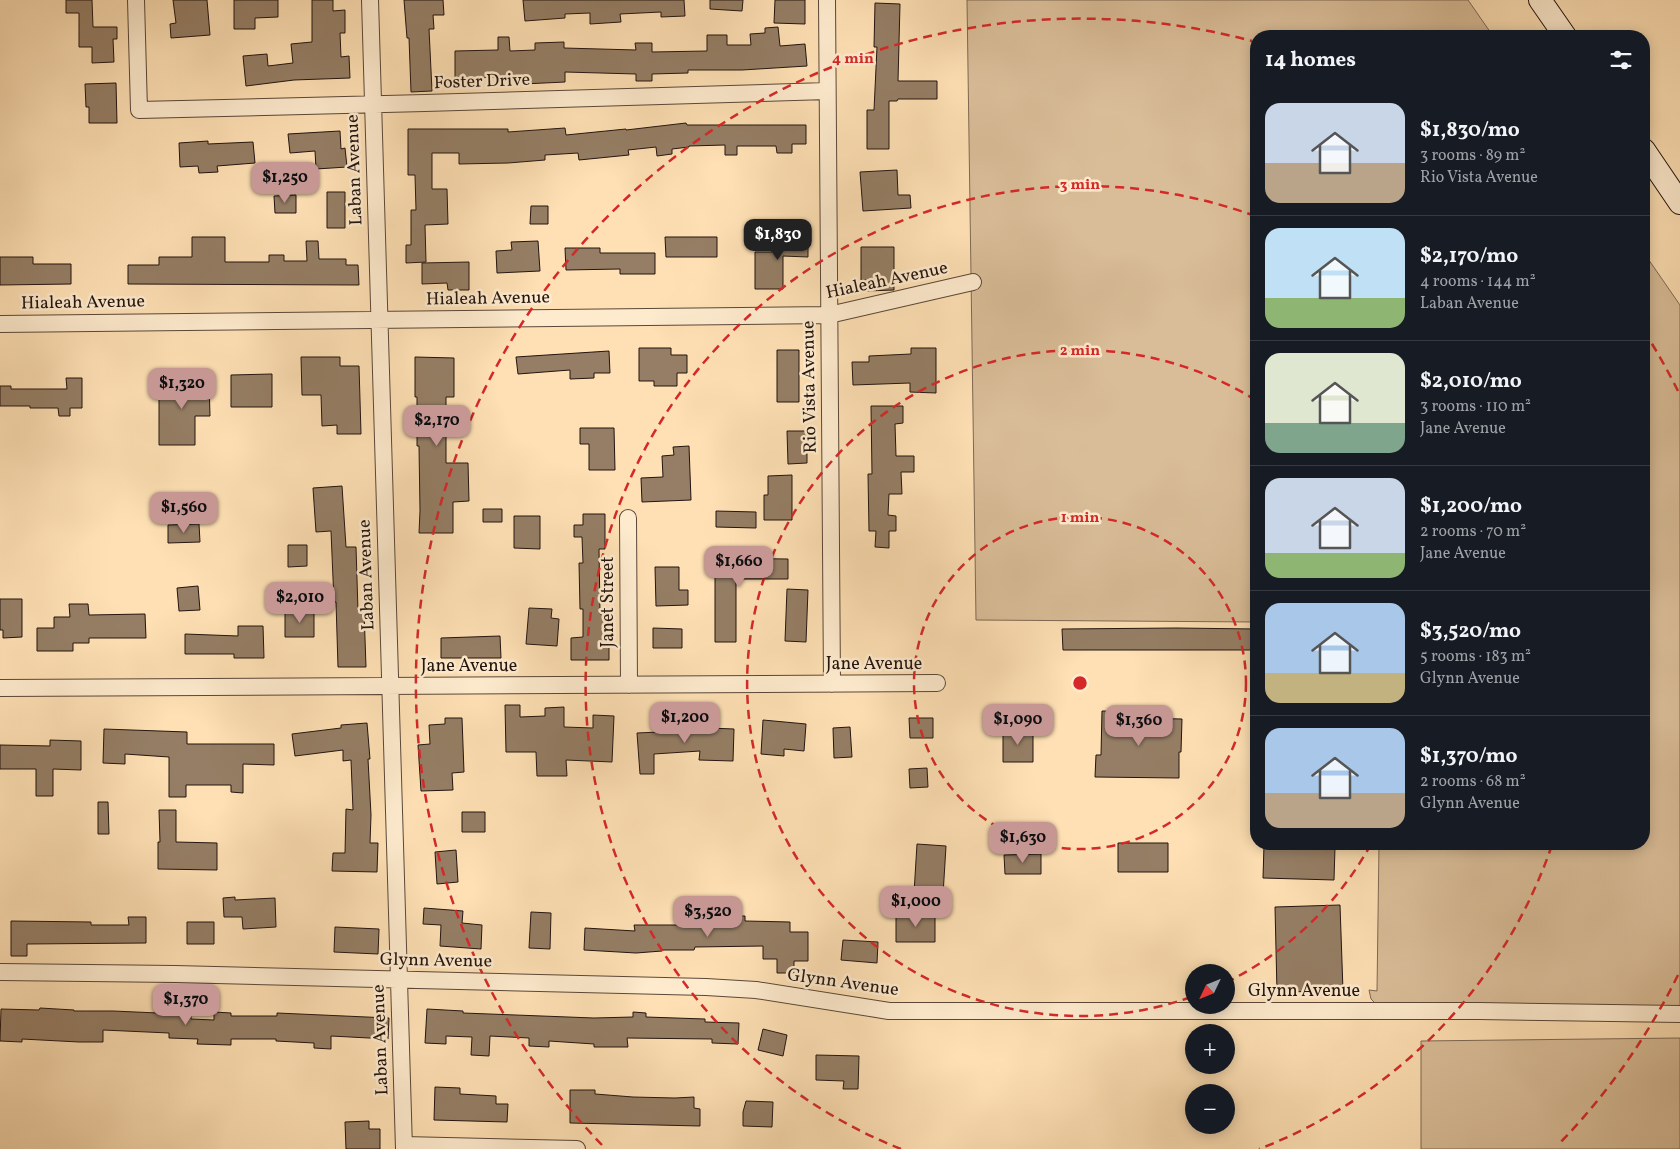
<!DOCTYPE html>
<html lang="en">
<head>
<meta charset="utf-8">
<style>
  body { margin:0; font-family:Vollkorn,serif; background:#20242c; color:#f1f3f6; height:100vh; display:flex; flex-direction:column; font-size:19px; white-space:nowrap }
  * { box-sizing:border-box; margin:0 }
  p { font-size:16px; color:#9ea1a6 }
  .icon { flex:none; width:28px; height:28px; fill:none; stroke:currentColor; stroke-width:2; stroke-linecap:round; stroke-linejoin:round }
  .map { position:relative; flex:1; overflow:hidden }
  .drawer { position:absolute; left:1250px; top:30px; width:400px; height:820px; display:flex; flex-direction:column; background:#171b24; border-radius:20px; box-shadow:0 2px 12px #0003 }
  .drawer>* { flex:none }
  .needle { width:32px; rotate:227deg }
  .tools { position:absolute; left:1185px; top:964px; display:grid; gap:10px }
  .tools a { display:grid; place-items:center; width:50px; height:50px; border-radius:50%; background:#171b24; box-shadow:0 2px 12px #0003; font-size:25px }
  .price { position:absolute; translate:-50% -42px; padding:0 11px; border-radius:10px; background:#c59692; color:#111; font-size:16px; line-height:32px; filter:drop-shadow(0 1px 2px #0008) }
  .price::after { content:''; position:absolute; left:50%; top:30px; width:15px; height:11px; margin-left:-8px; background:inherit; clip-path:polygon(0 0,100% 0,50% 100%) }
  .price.current { background:#222; color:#fff }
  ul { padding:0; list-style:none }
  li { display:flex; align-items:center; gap:15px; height:125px; padding:0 15px }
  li+li { border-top:1px solid #363941 }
  li span { display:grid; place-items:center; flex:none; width:140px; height:100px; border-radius:15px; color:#555 }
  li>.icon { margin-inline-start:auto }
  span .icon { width:60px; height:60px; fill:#fffc; stroke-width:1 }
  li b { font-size:21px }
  h2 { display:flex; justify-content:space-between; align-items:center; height:60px; padding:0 15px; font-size:21px }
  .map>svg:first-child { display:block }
  .green { fill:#d9bd98; stroke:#7e6854 }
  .building { fill:#957e65; stroke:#23140f }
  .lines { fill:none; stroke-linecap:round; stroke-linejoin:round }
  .street-casing { stroke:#5a4738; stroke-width:18 }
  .secondary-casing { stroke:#23140f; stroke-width:24 }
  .street { stroke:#feebce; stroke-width:16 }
  .secondary { stroke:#feebce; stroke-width:22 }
  .ring { fill:none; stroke:#d62828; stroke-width:2.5; stroke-dasharray:9 6 }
  .labels { text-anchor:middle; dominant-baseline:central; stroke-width:5; stroke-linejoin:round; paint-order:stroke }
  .street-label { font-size:18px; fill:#23140f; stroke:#feebce }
  .centre { fill:#d62828; stroke:#feebce; stroke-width:2.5 }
  .ring-label { font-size:15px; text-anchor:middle; font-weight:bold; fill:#d62828; stroke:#feebce; stroke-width:5; stroke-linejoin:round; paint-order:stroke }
</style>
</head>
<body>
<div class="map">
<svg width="1680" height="1149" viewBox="0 0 1680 1149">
  <rect width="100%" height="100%" fill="#fee0b4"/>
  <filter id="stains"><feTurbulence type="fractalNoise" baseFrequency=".004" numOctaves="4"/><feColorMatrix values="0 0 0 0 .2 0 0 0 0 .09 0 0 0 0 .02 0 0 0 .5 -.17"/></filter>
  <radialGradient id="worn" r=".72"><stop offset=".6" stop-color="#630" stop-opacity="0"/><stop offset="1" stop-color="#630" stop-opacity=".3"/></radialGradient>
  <!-- green -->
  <path class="green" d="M967,0H1468L1493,36H1256V622L976,620Z
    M1644,253L1680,305V1008L1376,1004L1371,999L1369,990L1377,991L1379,844H1644Z
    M1680,1038V1149H1421V1041Z"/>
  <!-- building -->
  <path class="building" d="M66,0H92L93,27H117V39H113L114,62L92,63V47H79V13H66Z
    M173,0H207L210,35L171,38L170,24L176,23Z
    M234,0H278V17L255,18V29H234Z
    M312,0H333V11L345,10V33H340L341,57L349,56L350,78L294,80L246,86L243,56L267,54L268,66L293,63L291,44L312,42Z
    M404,0H443L444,15H433L434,29H429L432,91L411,92L409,38H407Z
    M523,0H684L685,16L661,17V12L620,14L621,22L590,24V13L565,14V18L525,21Z
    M710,0H743L742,11L710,9Z
    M775,0H805V24L774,23Z
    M875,3L900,4L898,81H937V99H898L897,101H889V149H867V110H874L877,47H874Z
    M778,27L780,46L805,44L807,66L742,70H688V73L652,74V81H636V74L565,72V82L523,84V77L455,78V51L498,50V37H509L510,51L535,50V43L564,42V48L636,50L635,43H652V52L707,51V35H727V45H751L750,34L765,33V28Z
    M116,83L117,123H89V107H86L85,84Z
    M686,123L687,125H806V144H792V153H777L776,146H737V155H725V145L689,146V147L672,149V154L657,156L656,147L628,150L629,155L579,160L578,153L545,155V160L508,163L459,164V153H432V189H447L448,224L425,225L426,262L406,263V245H411V210H416L415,175H408V129H508V132L565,128L566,135L626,129V130Z
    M340,131L341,149L345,148L347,167L316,169L315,151L290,153L288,134Z
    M208,141V144L253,142L255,163L217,166L218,172L199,173L198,166L180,167L179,143Z
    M897,170L898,195H910L911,208L863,211L860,172Z
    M327,192H345V228H327Z
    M296,195V213H275L274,196Z
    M531,206H548V224H530Z
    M793,233H808V257L783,256V289H755V252H772V240L793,241Z
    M192,237H225V262H269V255H284V261H307L306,241H318L319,259H346V265H358L359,285L128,284V265H159V257H192Z
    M665,237H717V257H666Z
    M538,241L540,271L497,273L496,251L512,250L511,242Z
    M861,247H894V290L866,291V280H861Z
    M565,248H600V253H655V274H620V269L566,270Z
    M0,257H33V264H71V284L0,285Z
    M469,262V290H448L447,283L422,284V263Z
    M639,348H671V355H687V373H677V386H654V381H639Z
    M911,348H936V393L910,392V383L853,385L852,362H869V356L911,354Z
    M777,350H799V402H777Z
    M609,351L610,373H594V378L570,379V370L518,374L516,357Z
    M301,357H340V366H359L361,434H337V425L322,426L321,395H302Z
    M415,357L454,358V397H446V463H468L469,501L453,502V533H419L420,511L419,446H417V397H415Z
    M272,374V407H231V375Z
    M66,378H82V408H70V416H59L58,408H30V406H0V386H11V389H67Z
    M159,381H209L210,416H195V445H159Z
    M871,406H903V423L895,424L896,456H914V472H901L902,494H889L888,515L896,516V531H889V548L875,547L876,531H869L868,474H872Z
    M580,428H614L615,470H589V444H580Z
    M787,431H807V463L788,464Z
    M689,446L691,500L642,502L641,478L663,477L662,456L674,455L673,447Z
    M792,475V520H764V495H768V476Z
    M342,486L346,547H356L358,611L364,610L366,667H338L336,602H334L331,531L316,532L313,488Z
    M483,509H502V522H483Z
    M716,511L756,512V528L716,527Z
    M583,514H605V549H599L600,614H609V660H571V638L583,637V609H580L579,563H583L582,537H574V525H583Z
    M514,516H540V549L514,548Z
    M199,524L200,542L168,543V525Z
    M288,545H307V566L288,567Z
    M715,558L788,559V579H736V642H715Z
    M655,567H679V590H688V605L656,606Z
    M198,586L200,610L179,611L177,588Z
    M787,589L808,590L806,642L785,641Z
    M0,599H22V637L3,638V630H0Z
    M69,604H88L89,615L145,614L146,638H89V643H73V651H37V628H54V617H70Z
    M529,608L552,609L551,618L559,619L557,646L526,644Z
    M285,612H314V637H285Z
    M238,626H263L264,658H234V654H185V634L238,636Z
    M653,628L682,629V648H653Z
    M1176,628L1256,629V650H1063L1062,629Z
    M500,636L501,658H441V638Z
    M505,705H520V717L545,716V708L564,707V727L593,728V715L614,716L612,762L566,760L567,776H537L536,752H506Z
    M1102,711L1139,712V718L1182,719L1181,752H1179V778L1095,777L1096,755H1101Z
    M445,718H462L464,772L452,773L453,790L421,791L418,745L430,744L429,725L445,724Z
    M909,718H933V738H910Z
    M763,720L806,724L804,751L784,749V756L761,754Z
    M367,723L370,759H368L371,815L370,843H378L377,872L332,871L333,853H345L346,809L353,810L351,760L343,761V750L295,756L292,734L341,728V725Z
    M683,724L684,727L734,729L733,761L699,760L700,751L654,754V774H640L637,733L660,732V725Z
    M850,727L852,757L834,758L833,728Z
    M104,729L187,732V744H274V765L243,764V793L231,792V785H186V797H169V757L125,754V764L103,763Z
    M1003,730H1033V762H1003Z
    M50,740L81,741V770L53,769V796H36V769H0V745L50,746Z
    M927,768L928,787L910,788L909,769Z
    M98,802H108L109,834H98Z
    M159,810H176V842L217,843V870L158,869V842H160Z
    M462,812H485V832H462Z
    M1118,843H1168V872H1118Z
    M917,844L946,846L943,895L914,893Z
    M1264,845L1335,847L1334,880L1263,878Z
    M456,850L458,882L437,884L435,852Z
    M1041,854V874H1005L1004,855Z
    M235,897V900L275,898L276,927L243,929L242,917H224L223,898Z
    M1340,905L1343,991L1277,992L1275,907Z
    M424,908L463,911L462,923L482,925L481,949L440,946L441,925L423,924Z
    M702,908H723V916H745V921L790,922V932H808V961H794V973H777V959H763V946L695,947L694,950H662V951L636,953L584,950L585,928L635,931L634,925H702Z
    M531,912L551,913L550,949L529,948Z
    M896,914H935V942H896Z
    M128,917H146V943L27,944V956H11V921L91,922V925H129Z
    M187,922H214V944H187Z
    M335,927L379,929L378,954L334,952Z
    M843,940L878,942L877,963L841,960Z
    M40,1008L74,1010V1011H113L158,1013V1009L191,1011V1019L214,1020V1012L231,1013V1016H277V1013L389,1018L388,1039L331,1036V1049L314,1048V1043L276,1041V1039H231V1045L197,1044L198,1039L169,1038V1033L103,1030V1042H79L22,1039V1042L0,1041L1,1009L39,1010Z
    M427,1009L463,1011V1013L594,1018L633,1017V1012L646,1013V1017L705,1019V1022L739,1023L738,1044L712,1043V1039L627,1038L628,1047H594V1044L549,1041V1047L529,1046V1038L490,1036L489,1056L471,1055L472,1037L446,1036V1044L425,1043Z
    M763,1029L787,1035L783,1056L758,1050Z
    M816,1055L859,1056L858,1089H843L844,1081L816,1080Z
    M435,1087L460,1088V1094L496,1096V1104H508L507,1122L434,1120Z
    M570,1090H595V1094L633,1097L675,1098L694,1097V1108L700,1109V1126L570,1123Z
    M746,1101L773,1102L772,1127L743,1126V1112Z
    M369,1121V1129H380V1149H346L345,1122Z"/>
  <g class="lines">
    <!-- street casing -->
    <g class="street-casing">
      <path id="street" d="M136,0L139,110L425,103L827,91
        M370,0L404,1149
        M827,0L832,684
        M0,324L829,315L973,282
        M628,518L629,685
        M0,688L937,683
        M0,972L175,974L706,987L756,990L889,1011H1479L1680,1014
        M404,1145L577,1149"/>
    </g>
    <!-- secondary casing -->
    <g class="secondary-casing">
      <path id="secondary" d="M1540,0L1565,36
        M1644,150L1680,203"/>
    </g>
    <!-- street -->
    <use href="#street" class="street"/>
    <!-- secondary -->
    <use href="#secondary" class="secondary"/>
  </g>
  <!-- distance rings -->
  <g class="ring">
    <circle cx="1080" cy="683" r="166"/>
    <path d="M1371 844A333 333 0 0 1 1229 981M1191 997A333 333 0 1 1 1254 399"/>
    <path d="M1552 845A499 499 0 0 1 1259 1149M901 1149A499 499 0 0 1 1255 216"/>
    <path d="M1678 975A665 665 0 0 1 1558 1145M602 1145A665 665 0 0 1 1252 41M1644 331A665 665 0 0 1 1678 391"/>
  </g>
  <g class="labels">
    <!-- street labels -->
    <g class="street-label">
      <text transform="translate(482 82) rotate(-2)">Foster Drive</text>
      <text transform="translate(355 170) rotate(-92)">Laban Avenue</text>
      <text transform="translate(887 281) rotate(-12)">Hialeah Avenue</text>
      <text transform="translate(488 299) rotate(-1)">Hialeah Avenue</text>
      <text transform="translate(83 303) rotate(-1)">Hialeah Avenue</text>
      <text transform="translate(810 387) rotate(-91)">Rio Vista Avenue</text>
      <text transform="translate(367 575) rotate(-92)">Laban Avenue</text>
      <text transform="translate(608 602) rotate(-90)">Janet Street</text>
      <text x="874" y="664">Jane Avenue</text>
      <text x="469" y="666">Jane Avenue</text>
      <text transform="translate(436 961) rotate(1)">Glynn Avenue</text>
      <text transform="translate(843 983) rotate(8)">Glynn Avenue</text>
      <text x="1304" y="991">Glynn Avenue</text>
      <text transform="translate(381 1040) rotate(-92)">Laban Avenue</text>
    </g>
  </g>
  <circle cx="1080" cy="683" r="8" class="centre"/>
  <g class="ring-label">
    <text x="853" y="63">4 min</text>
    <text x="1080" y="189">3 min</text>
    <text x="1080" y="355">2 min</text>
    <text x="1080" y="522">1 min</text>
  </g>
  <rect width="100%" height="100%" filter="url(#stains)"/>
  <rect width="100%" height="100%" fill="url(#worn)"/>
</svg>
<div class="tools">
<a><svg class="needle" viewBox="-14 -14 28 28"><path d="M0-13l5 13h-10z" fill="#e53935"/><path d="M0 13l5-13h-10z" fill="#9ea1a6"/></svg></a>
<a>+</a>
<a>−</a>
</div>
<b class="price" style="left:285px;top:204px">$1,250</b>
<b class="price current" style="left:778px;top:261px">$1,830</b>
<b class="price" style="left:182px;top:410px">$1,320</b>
<b class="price" style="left:437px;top:447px">$2,170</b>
<b class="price" style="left:184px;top:534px">$1,560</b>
<b class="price" style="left:739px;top:588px">$1,660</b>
<b class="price" style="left:300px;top:624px">$2,010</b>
<b class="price" style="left:685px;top:744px">$1,200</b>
<b class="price" style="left:1018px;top:746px">$1,090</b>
<b class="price" style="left:1139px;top:747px">$1,360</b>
<b class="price" style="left:1023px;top:864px">$1,630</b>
<b class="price" style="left:916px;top:928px">$1,000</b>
<b class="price" style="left:708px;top:938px">$3,520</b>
<b class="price" style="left:186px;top:1026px">$1,370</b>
<section class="drawer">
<h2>14 homes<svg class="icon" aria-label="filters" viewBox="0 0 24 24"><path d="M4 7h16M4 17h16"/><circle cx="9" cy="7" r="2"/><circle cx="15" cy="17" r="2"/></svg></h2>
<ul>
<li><span style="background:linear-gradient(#c9d6e8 60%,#b9a48a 0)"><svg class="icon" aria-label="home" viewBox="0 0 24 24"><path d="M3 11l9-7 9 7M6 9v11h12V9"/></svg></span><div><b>$1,830/mo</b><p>3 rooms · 89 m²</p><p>Rio Vista Avenue</p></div></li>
<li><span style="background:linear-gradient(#bfe0f5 70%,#8fb573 0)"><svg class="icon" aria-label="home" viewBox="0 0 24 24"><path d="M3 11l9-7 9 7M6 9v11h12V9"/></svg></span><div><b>$2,170/mo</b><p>4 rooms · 144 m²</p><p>Laban Avenue</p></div></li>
<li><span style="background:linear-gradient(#dfe7d0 70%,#7fa58c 0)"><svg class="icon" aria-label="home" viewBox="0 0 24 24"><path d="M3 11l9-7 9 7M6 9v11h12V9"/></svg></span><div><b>$2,010/mo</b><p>3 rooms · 110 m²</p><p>Jane Avenue</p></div></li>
<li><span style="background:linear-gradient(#c9d6e8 75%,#8fb573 0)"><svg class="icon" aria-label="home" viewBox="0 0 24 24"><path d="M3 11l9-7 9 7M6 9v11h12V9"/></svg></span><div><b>$1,200/mo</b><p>2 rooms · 70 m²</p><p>Jane Avenue</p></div></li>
<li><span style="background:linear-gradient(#a9c7e8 70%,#c2b280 0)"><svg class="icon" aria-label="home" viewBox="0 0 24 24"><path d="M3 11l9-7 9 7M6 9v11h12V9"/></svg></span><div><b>$3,520/mo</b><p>5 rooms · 183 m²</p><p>Glynn Avenue</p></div></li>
<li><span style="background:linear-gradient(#a9c7e8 65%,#b9a48a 0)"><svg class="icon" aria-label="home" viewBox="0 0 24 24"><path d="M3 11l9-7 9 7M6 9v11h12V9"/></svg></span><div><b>$1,370/mo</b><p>2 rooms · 68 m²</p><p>Glynn Avenue</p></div></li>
</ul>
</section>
</div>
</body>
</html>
